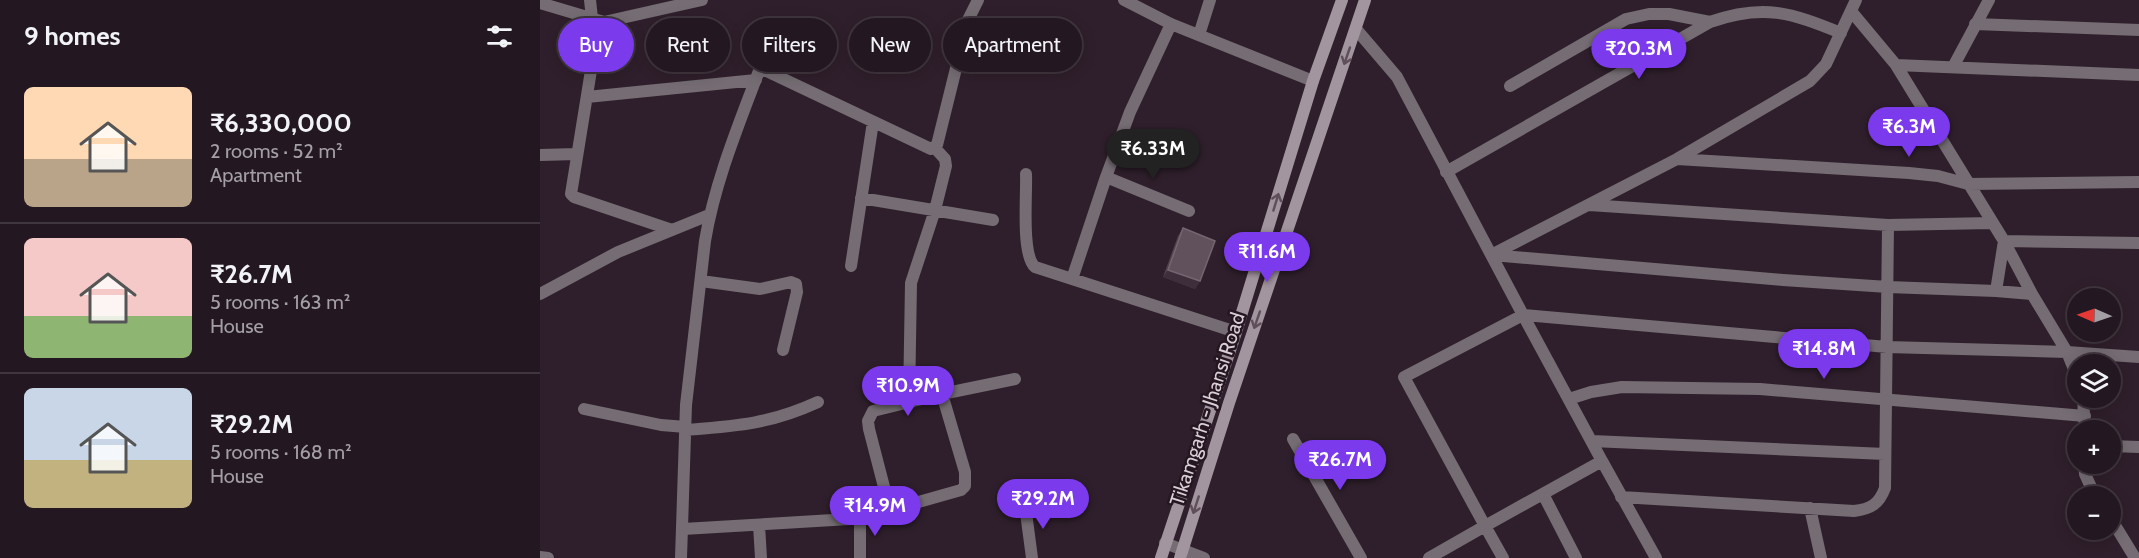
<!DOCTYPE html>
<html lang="en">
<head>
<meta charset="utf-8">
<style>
  body { margin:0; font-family:Cabin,sans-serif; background:#2b202a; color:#f1f3f6; height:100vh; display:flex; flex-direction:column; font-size:22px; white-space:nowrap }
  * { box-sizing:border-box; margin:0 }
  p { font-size:20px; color:#a39fa5 }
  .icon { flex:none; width:33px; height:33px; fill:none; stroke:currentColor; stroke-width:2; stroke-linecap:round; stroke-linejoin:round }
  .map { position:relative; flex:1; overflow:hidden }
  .drawer { display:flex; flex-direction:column; background:#231721; width:540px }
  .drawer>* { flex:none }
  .guide { position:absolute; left:18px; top:18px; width:570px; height:54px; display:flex; gap:12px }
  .needle { width:39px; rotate:272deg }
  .buttons { position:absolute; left:1527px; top:288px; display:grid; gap:12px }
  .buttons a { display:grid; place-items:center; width:54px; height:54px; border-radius:50%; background:#231721; box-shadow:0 3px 15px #0003,0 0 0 2px #40363f; font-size:30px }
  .price { position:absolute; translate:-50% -51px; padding:0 14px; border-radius:21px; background:#7c3aed; color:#fff; font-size:20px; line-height:39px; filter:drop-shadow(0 2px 3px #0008) }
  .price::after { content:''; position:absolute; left:50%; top:36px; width:18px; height:14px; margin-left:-9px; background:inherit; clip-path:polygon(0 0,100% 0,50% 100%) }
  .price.current { background:#222; color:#fff }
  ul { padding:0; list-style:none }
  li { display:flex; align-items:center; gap:18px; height:150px; padding:0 24px }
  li+li { border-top:2px solid #40363f }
  li span { display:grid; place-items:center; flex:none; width:168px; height:120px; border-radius:9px; color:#555 }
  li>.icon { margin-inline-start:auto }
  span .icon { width:72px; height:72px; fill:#fffc; stroke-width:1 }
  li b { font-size:26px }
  h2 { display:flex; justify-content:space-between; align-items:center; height:72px; padding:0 24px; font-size:26px }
  .chip { padding:0 21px; border-radius:27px; background:#231721; box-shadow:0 3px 15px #0003,0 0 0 2px #40363f; font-size:21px; line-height:54px }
  .chip.current { background:#7c3aed; color:#fff }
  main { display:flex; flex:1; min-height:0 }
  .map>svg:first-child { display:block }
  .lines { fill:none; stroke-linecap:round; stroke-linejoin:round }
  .street { stroke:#756d73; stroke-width:12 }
  .secondary { stroke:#a395a0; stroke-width:12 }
  .wall { fill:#52424e }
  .shaded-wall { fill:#3e2d3a }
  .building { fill:#61515d; stroke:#746570; stroke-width:1.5 }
  .oneway { stroke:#5e4f5b }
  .labels { text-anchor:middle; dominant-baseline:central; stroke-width:5; stroke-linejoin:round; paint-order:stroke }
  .street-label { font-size:20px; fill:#dacfd7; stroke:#251622 }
</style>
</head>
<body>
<main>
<section class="drawer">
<h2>9 homes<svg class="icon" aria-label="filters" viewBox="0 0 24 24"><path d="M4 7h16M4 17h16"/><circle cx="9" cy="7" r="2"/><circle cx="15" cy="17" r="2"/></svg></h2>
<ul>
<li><span style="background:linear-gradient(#ffd9b3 60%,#b9a48a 0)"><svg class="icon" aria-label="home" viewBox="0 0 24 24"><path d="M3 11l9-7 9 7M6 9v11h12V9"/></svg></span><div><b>₹6,330,000</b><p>2 rooms · 52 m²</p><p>Apartment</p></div></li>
<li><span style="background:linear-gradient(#f6c9c9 65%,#8fb573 0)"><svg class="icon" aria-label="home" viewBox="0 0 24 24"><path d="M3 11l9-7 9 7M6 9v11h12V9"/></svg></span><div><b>₹26.7M</b><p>5 rooms · 163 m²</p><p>House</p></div></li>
<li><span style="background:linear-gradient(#c9d6e8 60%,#c2b280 0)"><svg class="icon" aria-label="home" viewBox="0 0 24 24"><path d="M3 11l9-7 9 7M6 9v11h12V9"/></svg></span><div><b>₹29.2M</b><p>5 rooms · 168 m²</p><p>House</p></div></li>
</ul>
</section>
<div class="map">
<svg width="1599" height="558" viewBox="0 0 1599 558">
  <rect width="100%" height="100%" fill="#2f1f2c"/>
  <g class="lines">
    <!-- street -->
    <path class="street" d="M50,0L52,18
      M584,0L631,24L773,81
      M0,3L64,22L162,0
      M1311,11L1356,65L1464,241L1492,294L1527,352L1538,379
      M59,21L31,194L34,197L132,230
      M1435,24L1599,30
      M816,29L857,77L983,315L864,377L945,526L1062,461L983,315
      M659,35L670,0
      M1356,65L1599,75
      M1413,67L1449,0
      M970,86L1086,19L1109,14H1129L1170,22
      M47,97L216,80
      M0,155L37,154
      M1137,159L1369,173L1398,176L1428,184L1599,182
      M906,172L1170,22C1224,3 1251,13 1301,33
      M486,174C487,193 481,255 495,267L696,332
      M566,177L649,211
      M321,198L453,220
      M1049,205L1348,225L1452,223
      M953,254L1137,159L1270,81L1286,64L1316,0
      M952,255L1243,280L1348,287L1456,291L1464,241L1599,243
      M311,266L333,122
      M532,279L566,177L590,112L631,24
      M161,281L220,289L251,282L256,284L257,292L243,350
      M1456,291L1492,294
      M0,294L78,252L169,215
      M983,315L1347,347L1527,352L1599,357
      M1543,398L1545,430
      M1029,399L1051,392L1082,387L1220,389L1545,416
      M369,401L371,283L395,210L406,166L405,159L394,147
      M44,409L121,425L146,427
      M146,430C197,426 230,424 278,402
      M753,439L821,558
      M1052,441L1345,454
      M1570,446L1599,447
      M1062,461L1116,558
      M1544,464L1545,474L1555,496
      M1003,494L1036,558
      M1081,497L1314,511C1331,509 1339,504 1345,488L1348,225
      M485,505L492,558
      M1270,508L1281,558
      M350,510L329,429L328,421L333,411L402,394L475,379
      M320,517V558
      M1570,517L1595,558
      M219,525L221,558
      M143,529L310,519L329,516L421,490L425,486V472L402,394
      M625,543L664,558
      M0,557L8,558
      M141,558L146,405L165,241C175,181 199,124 220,68L391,149L397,145L428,20L438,0
      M889,558L945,526L963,558"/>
    <!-- secondary -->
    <path class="secondary" d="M621,558L696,332L773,81L802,0
      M640,558L689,403L825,0"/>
  </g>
  <!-- wall -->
  <path class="wall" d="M643,228L660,281L655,289L623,277L638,236Z"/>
  <!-- shaded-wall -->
  <path class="shaded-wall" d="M628,270L660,281L655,289L623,277Z"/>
  <!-- building -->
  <path class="building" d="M643,228L675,241L660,281L628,270Z"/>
  <!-- one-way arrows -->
  <defs><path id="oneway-shaft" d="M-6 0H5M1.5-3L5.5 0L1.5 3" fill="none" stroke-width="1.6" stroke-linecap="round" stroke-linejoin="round" transform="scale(1.5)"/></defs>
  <g class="oneway">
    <use href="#oneway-shaft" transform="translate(807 56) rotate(109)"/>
    <use href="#oneway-shaft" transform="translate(736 202) rotate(-73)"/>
    <use href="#oneway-shaft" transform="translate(717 320) rotate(109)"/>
    <use href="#oneway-shaft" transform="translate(656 505) rotate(108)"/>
  </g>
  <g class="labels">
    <!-- street labels -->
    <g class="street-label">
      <text transform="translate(667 409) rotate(-72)">Tikamgarh - Jhansi Road</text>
    </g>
  </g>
</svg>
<div class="buttons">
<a><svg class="needle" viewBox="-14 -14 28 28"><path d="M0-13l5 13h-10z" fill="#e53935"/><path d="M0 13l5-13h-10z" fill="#a39fa5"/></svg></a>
<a><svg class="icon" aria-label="layers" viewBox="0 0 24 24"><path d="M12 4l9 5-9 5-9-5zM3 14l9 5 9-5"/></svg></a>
<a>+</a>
<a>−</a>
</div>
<b class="price" style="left:1099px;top:80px">₹20.3M</b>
<b class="price" style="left:1369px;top:158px">₹6.3M</b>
<b class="price current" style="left:613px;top:180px">₹6.33M</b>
<b class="price" style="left:727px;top:283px">₹11.6M</b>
<b class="price" style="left:1284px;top:380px">₹14.8M</b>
<b class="price" style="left:368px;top:417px">₹10.9M</b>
<b class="price" style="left:800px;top:491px">₹26.7M</b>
<b class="price" style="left:503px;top:530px">₹29.2M</b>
<b class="price" style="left:335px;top:537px">₹14.9M</b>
<div class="guide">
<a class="chip current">Buy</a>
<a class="chip">Rent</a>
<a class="chip">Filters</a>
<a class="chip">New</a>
<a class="chip">Apartment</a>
</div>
</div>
</main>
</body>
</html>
